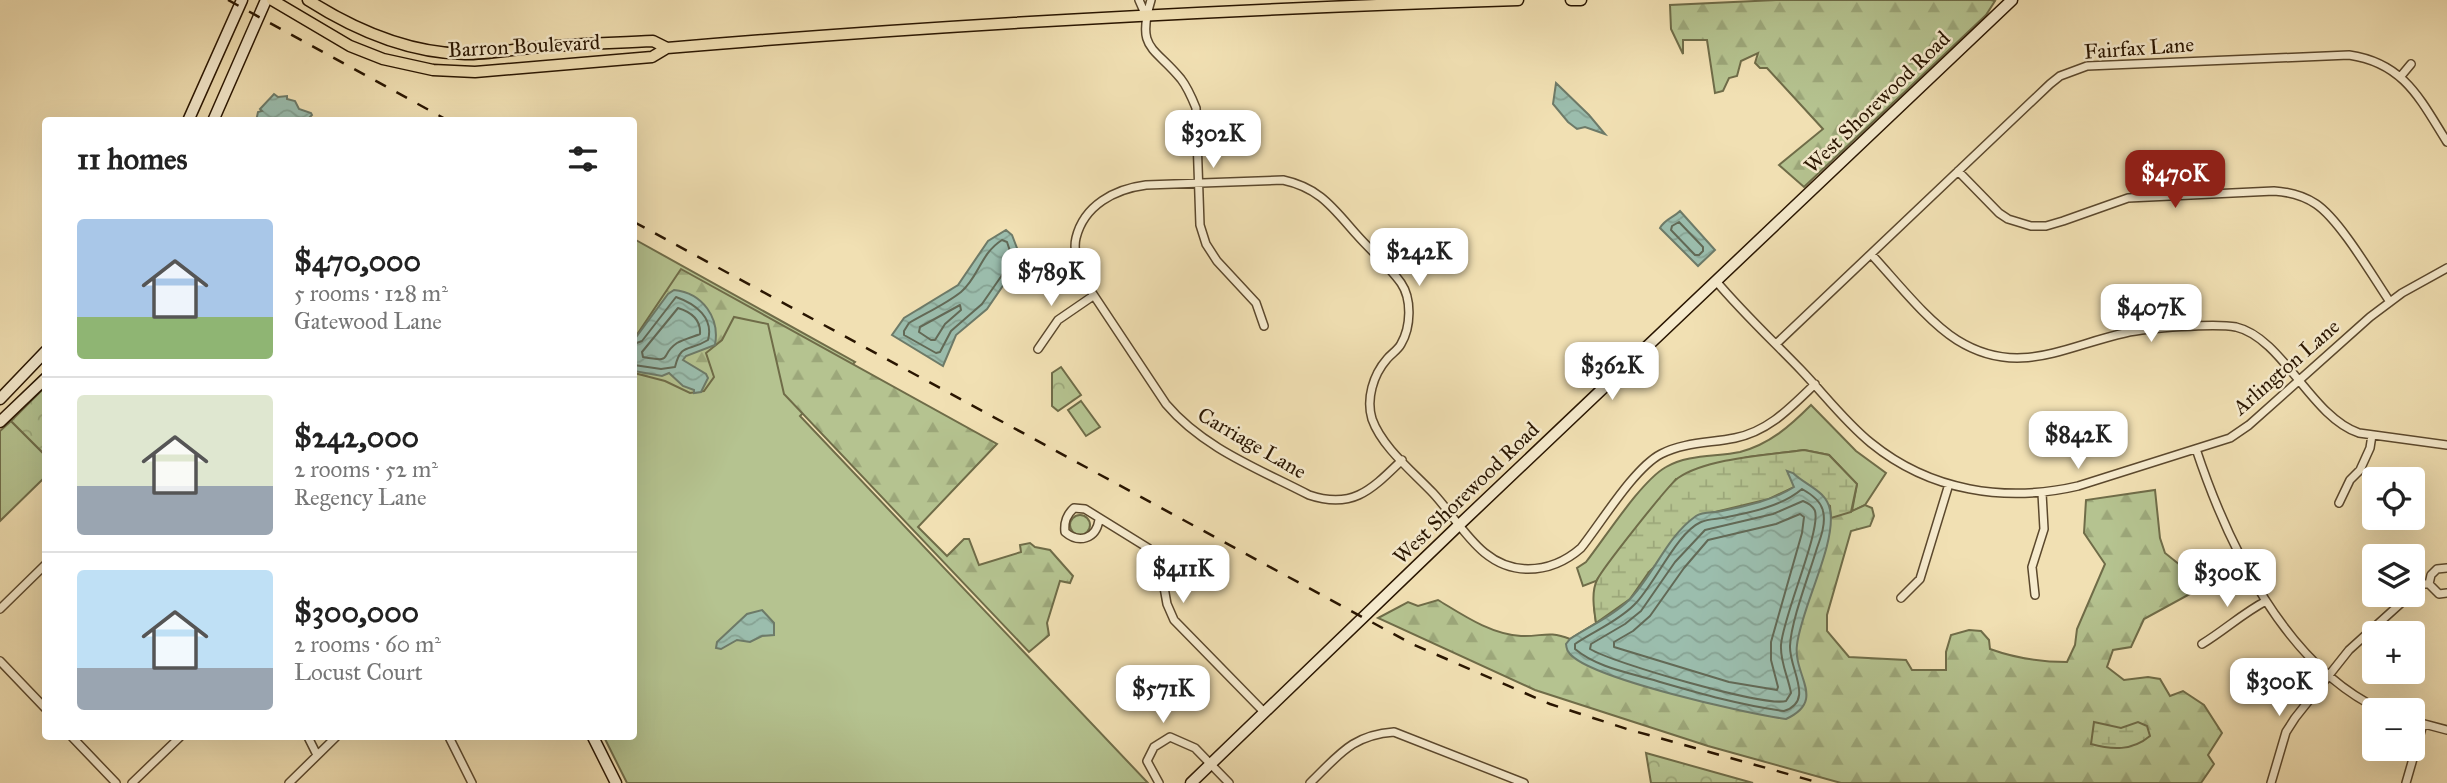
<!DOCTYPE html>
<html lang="en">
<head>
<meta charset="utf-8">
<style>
  body { margin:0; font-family:"IM FELL Great Primer",serif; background:#f6f6f6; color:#222; height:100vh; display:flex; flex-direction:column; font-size:26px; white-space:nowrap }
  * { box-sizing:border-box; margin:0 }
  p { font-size:23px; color:#767676 }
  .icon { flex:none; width:38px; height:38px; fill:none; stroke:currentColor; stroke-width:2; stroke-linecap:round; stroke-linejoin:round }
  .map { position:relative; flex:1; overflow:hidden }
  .details { position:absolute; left:42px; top:117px; width:595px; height:623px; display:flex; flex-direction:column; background:#fff; border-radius:7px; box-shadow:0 7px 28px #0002 }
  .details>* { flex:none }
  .controls { position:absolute; left:2362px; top:467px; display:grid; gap:14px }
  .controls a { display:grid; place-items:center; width:63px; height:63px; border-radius:7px; background:#fff; box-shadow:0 7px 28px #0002; font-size:35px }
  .price { position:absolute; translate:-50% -60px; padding:0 16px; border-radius:14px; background:#fff; color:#222; font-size:23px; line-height:46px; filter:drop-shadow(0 2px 4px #0008) }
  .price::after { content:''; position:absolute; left:50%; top:42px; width:21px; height:16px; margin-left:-10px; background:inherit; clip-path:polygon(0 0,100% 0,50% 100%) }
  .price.on { background:#8f2418; color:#fff }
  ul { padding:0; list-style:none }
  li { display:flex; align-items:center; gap:21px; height:175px; padding:0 35px }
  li+li { border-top:2px solid #e0e0e0 }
  li span { display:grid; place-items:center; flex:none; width:196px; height:140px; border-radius:7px; color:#555 }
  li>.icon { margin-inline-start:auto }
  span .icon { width:84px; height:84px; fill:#fffc; stroke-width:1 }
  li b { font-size:30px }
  h2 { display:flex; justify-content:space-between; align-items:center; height:84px; padding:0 35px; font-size:30px }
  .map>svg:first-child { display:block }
  .green { fill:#b5c390; stroke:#6f6c48; stroke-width:2 }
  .forest { fill:url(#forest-firs); stroke:#6f6c48; stroke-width:2 }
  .wetland { fill:url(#wetland-marsh); stroke:#6f6c48; stroke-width:2 }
  .park { fill:url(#park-crowns); stroke:#6f6c48; stroke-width:2 }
  .water { fill:url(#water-waves); stroke:#6d7a68; stroke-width:2 }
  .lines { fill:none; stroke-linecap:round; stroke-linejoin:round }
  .shore { stroke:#626956; stroke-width:2 }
  .minor-casing { stroke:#5b482d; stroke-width:10 }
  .secondary-casing { stroke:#291500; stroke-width:13 }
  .primary-casing { stroke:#291500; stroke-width:13 }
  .minor { stroke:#f6ebce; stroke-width:7 }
  .secondary { stroke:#f6ebce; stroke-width:10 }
  .primary { stroke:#f1e0b3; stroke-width:10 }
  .rail { stroke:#291500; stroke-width:2.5; stroke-dasharray:12 12; stroke-linecap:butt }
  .labels { text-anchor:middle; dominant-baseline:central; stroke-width:5; stroke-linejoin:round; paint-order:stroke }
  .street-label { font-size:21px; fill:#291500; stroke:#f6ebce }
</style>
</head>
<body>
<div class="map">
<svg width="2447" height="783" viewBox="0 0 2447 783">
  <defs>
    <pattern id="forest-firs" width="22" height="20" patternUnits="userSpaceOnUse" patternTransform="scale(1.75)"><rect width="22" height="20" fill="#b5c390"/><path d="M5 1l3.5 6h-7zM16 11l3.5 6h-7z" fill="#9ca77a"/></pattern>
    <pattern id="wetland-marsh" width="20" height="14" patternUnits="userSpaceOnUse" patternTransform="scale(1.75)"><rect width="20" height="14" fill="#b5c390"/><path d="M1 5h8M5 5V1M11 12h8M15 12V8" fill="none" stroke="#9ca77a"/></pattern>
    <pattern id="park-crowns" width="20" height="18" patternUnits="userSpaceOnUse" patternTransform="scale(1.75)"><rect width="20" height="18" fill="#b5c390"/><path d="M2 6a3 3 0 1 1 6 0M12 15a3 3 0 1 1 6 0" fill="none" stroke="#9ca77a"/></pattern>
    <pattern id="water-waves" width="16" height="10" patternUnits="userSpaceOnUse" patternTransform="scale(1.75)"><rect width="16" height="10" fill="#9bbdad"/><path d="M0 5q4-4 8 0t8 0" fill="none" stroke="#86a293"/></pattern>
  </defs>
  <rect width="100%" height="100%" fill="#f1e0b3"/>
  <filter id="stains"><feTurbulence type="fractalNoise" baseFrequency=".00286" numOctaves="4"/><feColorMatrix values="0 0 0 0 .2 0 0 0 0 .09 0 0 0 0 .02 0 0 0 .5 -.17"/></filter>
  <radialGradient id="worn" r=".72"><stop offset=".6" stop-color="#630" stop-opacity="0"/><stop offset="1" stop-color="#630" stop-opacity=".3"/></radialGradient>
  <!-- green -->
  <path class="green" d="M634,239L855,362L800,416L1148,783H627L604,737H634Z
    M1081,401L1100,427L1086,436L1068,410Z
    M1811,405L1856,451L1886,473L1865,505L1851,512L1676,479L1596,581L1583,586L1577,568L1586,562C1605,538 1641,481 1666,467C1688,454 1716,457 1740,452C1770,444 1790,426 1811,405Z
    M11,421L45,455V477L0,521V431Z
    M1070 525a10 10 0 1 1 20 0a10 10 0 1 1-20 0Z"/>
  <!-- forest -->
  <path class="forest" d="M1776,0H1991L1995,1L1986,15L1804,187L1779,165L1823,129L1767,68H1760L1755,63L1758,53L1741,61L1737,76L1729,78L1723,91L1715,93L1707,40H1683V54L1671,29L1670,5Z
    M681,269L997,444L918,527L947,556L964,539H969L979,565L1021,552L1020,545L1030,543L1035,547L1050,550L1073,576L1070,583L1060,581L1047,623L1049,635L1029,652L784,394L768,324L734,317L722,340L706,353L714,377L704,391L690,393L665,381L634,373V339Z
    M1804,450L1829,455L1857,484L1852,511L1865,505L1872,508L1874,516L1870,526L1851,531L1827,615V631L1849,657L1906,660L1912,670H1946V652L1951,635L1969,630L1981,631L1989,640L1990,649C2015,658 2041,662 2067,662L2075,645L2077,629L2105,564L2084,533L2086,500L2155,490L2160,538L2165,553L2195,577L2199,589L2144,619L2131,647L2113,650L2107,667L2124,680L2148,677L2160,679L2170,696L2183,691L2204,705L2222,733L2208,755L2214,764L2201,783H1841L1708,746L1535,690L1378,618L1408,602L1418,606L1438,600C1463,615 1490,634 1521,636C1542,637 1548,630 1570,639L1596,623L1594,606L1699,469L1748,457Z"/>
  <!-- wetland -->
  <path class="wetland" d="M1804,450L1829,455L1857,484L1851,512L1831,518L1830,506L1794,487L1769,499L1711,513L1649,572L1630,599L1596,623C1594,610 1591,592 1597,580C1602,569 1669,484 1678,478C1707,458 1768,455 1804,450Z
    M2094,722L2121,728L2138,722L2147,726L2150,736C2132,751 2112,750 2091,744Z"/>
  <!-- park -->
  <path class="park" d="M1061,367L1081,395L1058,411L1052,406V373Z
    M45,387V455L11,421Z
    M1646,753L1753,783H1651Z"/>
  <!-- water -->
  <path class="water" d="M1556,83L1589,115L1605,134L1585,127L1577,129L1568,122L1553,104Z
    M274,94L278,97L287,96V99L295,101L299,109L311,113L312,115L306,121H256L258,112L262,111L260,109Z
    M1680,211L1715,250L1698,266L1660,228C1665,219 1673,218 1680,211Z
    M1006,230L1012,235L1020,256L1015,268L987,309L956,335L943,366L892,335L904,318L958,285L988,241Z
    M674,290C703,293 720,318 715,345L686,356L683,360L706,374L708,378L701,392L694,393V390L683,386L669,373L662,376L634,371V340L668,294Z
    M1787,471L1793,473C1805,485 1827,491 1830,510C1837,543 1801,608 1797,645C1793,676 1827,700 1786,719C1748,714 1592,679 1570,654C1566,650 1567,649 1566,644L1570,639C1589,626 1612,617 1629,600C1654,575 1666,537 1696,516C1703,511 1714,513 1722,511C1746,506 1774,500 1794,487Z
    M762,610L774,623V635L762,636L750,642L737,640L721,649L716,648L717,642L747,614Z"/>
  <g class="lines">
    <!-- shore -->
    <path class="shore" d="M1679,222L1703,247V251L1699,255H1695L1671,230L1672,226Z
      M1002,240L1007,242L1012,257L1009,265L982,304L951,331L940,352L936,353L904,335V331L909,323C926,313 946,304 961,292C979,277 980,254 1002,240Z
      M960,305L961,310L945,324L935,340H931L919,332L920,327Z
      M678,308C691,312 701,320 700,334C693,337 684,339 677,343C658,356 676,363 643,357L642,352Z
      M634,344L642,341L676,297C696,304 714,318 708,340C689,352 681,342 675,367L661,369L634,365
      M1802,489C1811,494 1821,501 1823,511C1826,523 1821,537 1817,548C1809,575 1791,621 1790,646C1789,669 1815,701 1784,711C1738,705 1695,692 1650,679C1625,672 1595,666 1575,649V644C1594,631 1617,622 1634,605C1654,586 1676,533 1701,522C1707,519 1715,519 1722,518C1748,513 1781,507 1802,489Z
      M1803,501C1808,503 1813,506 1815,511C1821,531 1783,616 1781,645C1780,662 1788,676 1791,693L1786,701C1764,707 1613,663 1590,649L1591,644L1625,624L1641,611L1675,562L1705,530L1773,514Z
      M1800,514L1804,517L1802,533L1771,642V660L1778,687L1777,690L1729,682L1614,647V642L1633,631L1650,616L1684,568L1708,540L1776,524Z"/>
    <!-- minor casing -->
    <g class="minor-casing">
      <path id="minor" d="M1139,0L1146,16
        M1151,0C1136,50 1154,46 1181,79C1188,88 1192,98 1196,108L1200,225L1206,244L1217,261L1256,303L1264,326
        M2401,76L2411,64
        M1958,171L1999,213L2008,219L2031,226H2046L2063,221L2128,198L2274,191C2290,192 2304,196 2316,204C2340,220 2373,277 2390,302
        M1871,254C1896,281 1927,321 1957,340C2018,378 2065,346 2125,333C2148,328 2215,323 2236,327C2283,338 2311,417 2359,433L2447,445
        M1716,281C1742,312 1773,341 1801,370C1824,394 1845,422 1871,443C1930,491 2005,503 2078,486L2230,438L2249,425L2370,317L2402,293L2447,268
        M1776,344L2050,84L2060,76L2087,66L2349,55C2404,63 2420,99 2447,142
        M1038,349L1058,320L1093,296
        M2196,449C2228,545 2285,665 2381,710
        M1402,460C1372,489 1353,510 1309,495C1259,469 1203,448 1166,404L1081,276C1078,264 1073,250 1076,238C1084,205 1115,189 1146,185L1283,180C1320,188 1333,208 1357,235C1371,251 1389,266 1401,283C1412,299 1411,327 1401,344C1398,350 1391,354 1387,359C1373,375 1366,399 1372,419C1382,447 1412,471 1433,493C1461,523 1481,569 1528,569C1549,569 1565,562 1581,548C1601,523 1634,468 1661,454C1684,442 1711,443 1735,438C1769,431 1790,408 1815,384
        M2339,503L2350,480L2360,470L2370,448L2372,435
        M1099,520C1096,539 1079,544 1065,532C1064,522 1066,515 1074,508L1085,509L1148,548L1160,565L1167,604L1174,620L1264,712
        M2429,584L2431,575L2437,569L2447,568
        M2429,584L2439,594L2447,593
        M2413,592L2422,584H2429
        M2035,595L2032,567L2044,529L2042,493
        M1901,598L1920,579L1949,484
        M0,609L46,564
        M2202,644C2225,630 2243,613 2266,601
        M0,661L46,709
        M2413,721L2447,730
        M72,737L116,783
        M308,737L317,755
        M449,737L472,783
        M132,783L180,737
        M289,783L336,737
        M1159,783L1147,761L1154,747L1170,737L1195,748L1229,783
        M1310,783C1339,755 1352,735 1394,732L1524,783
        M2271,783L2286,732L2295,718L2349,650L2410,595
        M2406,783L2423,724"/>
    </g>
    <!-- secondary casing -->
    <g class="secondary-casing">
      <path id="secondary" d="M188,121L242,0
        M213,121L266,0
        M0,399L46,351
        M0,422L46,378
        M593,737L616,783
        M1191,783L1459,525L2012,0"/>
    </g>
    <!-- primary casing -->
    <g class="primary-casing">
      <path id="primary" d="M272,0L350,46L383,59L433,70L475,72L652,57L667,48C950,24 1234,9 1518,0
        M308,0C355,30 409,53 465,54C490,54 515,49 540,47C578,44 616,43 653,41L667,48
        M1571,0H1581"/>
    </g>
    <!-- minor -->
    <use href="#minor" class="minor"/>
    <!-- secondary -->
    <use href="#secondary" class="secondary"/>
    <!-- primary -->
    <use href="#primary" class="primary"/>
    <!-- rail -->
    <path class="rail" d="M228,0L449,121
      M634,222L1412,644L1550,704L1627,729L1820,783"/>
  </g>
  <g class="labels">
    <!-- street labels -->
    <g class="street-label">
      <text transform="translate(524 46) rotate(-3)">Barron Boulevard</text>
      <text transform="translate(2139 48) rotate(-4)">Fairfax Lane</text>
      <text transform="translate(1877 102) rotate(-44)">West Shorewood Road</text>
      <text transform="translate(2286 367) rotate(-41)">Arlington Lane</text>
      <text transform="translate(1252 443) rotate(30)">Carriage Lane</text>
      <text transform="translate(1466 493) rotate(-44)">West Shorewood Road</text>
    </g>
  </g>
  <rect width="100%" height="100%" filter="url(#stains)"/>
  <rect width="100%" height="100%" fill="url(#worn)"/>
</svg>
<div class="controls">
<a><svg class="icon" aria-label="locate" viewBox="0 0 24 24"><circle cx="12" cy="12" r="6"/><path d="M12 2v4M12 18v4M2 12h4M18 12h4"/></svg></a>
<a><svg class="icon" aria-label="layers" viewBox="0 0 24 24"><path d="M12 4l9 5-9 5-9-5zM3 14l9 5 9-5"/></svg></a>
<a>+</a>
<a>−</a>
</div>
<b class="price" style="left:1213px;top:170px">$302K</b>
<b class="price on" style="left:2175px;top:210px">$470K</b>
<b class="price" style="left:1419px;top:288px">$242K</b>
<b class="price" style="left:1051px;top:308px">$789K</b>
<b class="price" style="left:2151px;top:344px">$407K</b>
<b class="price" style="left:1612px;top:402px">$362K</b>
<b class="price" style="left:2078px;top:471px">$842K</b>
<b class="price" style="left:1183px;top:605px">$411K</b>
<b class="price" style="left:2227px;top:609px">$300K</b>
<b class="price" style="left:2279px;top:718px">$300K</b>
<b class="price" style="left:1163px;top:725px">$571K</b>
<section class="details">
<h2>11 homes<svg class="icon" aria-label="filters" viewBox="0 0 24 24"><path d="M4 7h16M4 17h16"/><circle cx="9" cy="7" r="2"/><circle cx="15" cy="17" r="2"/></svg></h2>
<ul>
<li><span style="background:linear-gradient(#a9c7e8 70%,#8fb573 0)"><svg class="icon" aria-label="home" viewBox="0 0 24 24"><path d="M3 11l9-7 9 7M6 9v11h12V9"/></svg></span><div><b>$470,000</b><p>5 rooms · 128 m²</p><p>Gatewood Lane</p></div></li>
<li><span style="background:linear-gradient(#dfe7d0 65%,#9aa5b1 0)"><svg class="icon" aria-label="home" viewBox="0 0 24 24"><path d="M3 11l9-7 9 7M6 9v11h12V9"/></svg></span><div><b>$242,000</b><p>2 rooms · 52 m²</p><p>Regency Lane</p></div></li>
<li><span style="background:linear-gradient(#bfe0f5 70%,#9aa5b1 0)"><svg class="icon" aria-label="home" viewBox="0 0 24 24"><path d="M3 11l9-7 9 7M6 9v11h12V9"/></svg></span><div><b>$300,000</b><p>2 rooms · 60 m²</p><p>Locust Court</p></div></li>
</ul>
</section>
</div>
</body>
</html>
